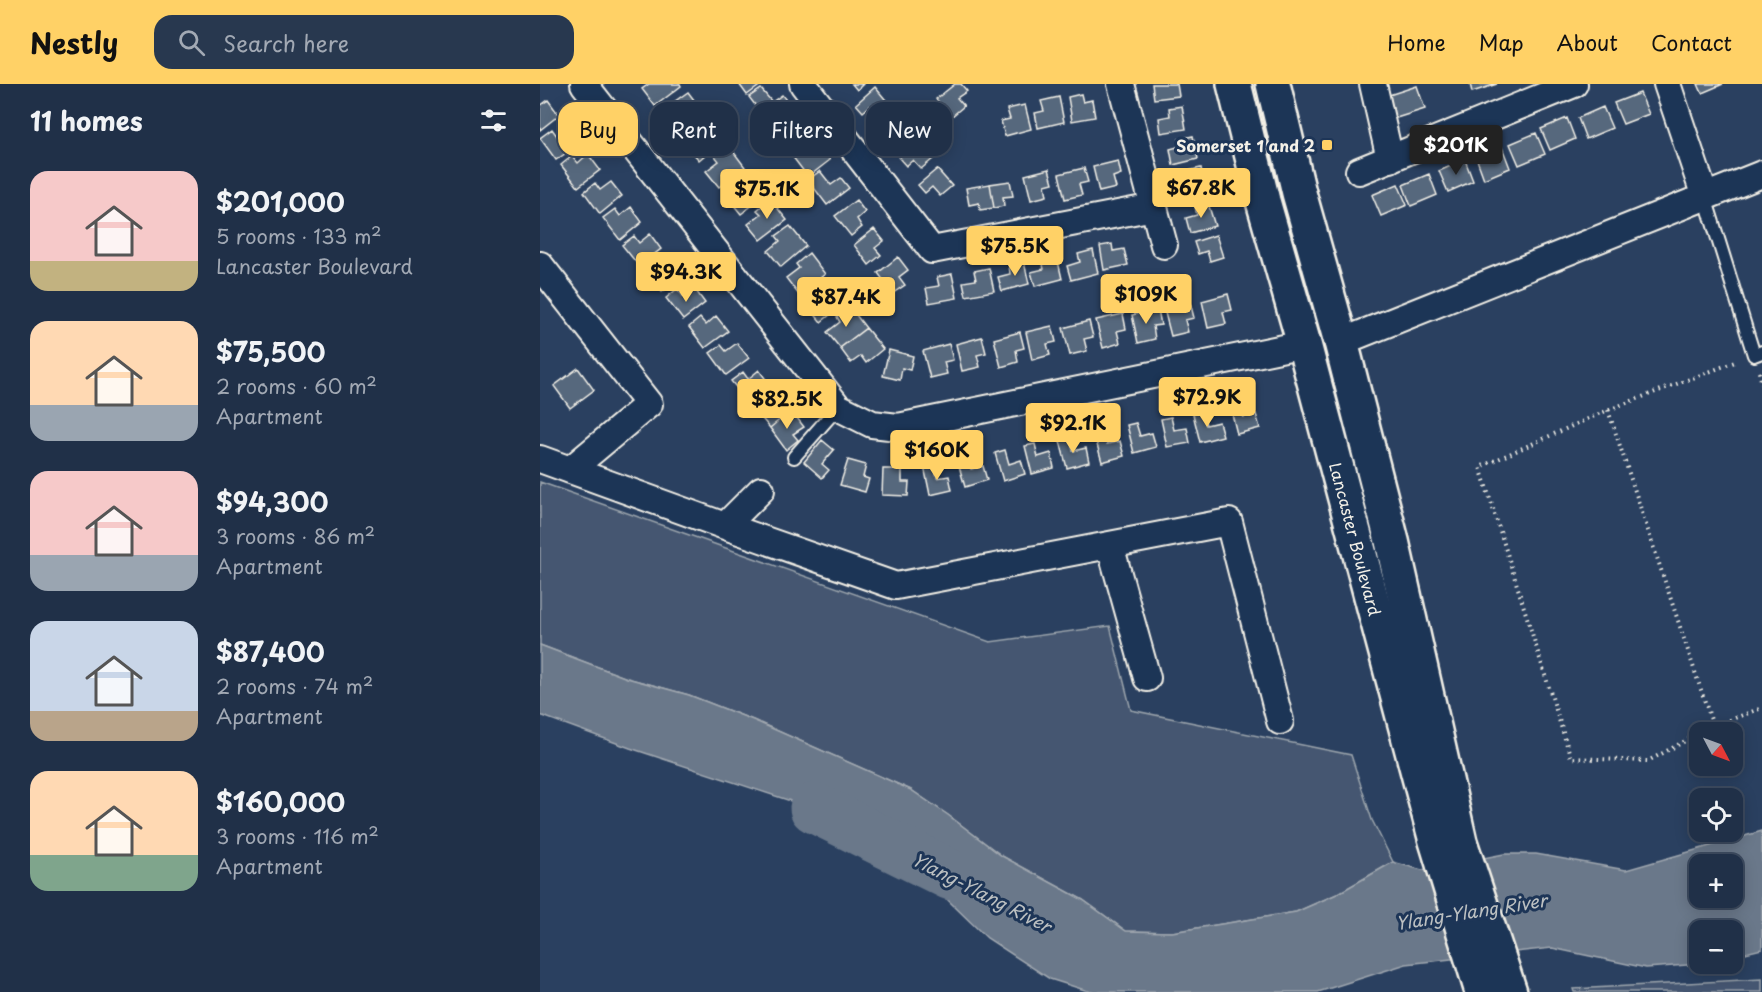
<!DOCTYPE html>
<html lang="en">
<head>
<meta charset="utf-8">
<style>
  body { margin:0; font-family:"Playpen Sans",sans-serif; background:#28384f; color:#f1f3f6; height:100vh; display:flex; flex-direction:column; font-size:22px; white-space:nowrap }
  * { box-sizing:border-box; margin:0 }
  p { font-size:20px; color:#a2a9b4 }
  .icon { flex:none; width:33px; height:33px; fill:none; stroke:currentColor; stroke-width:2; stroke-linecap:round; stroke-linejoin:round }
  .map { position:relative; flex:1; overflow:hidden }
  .side { display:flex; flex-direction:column; background:#203048; width:540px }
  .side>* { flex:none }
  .top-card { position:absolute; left:18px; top:18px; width:570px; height:54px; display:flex; gap:12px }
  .needle { width:39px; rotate:131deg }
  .controls { position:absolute; left:1149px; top:638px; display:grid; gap:12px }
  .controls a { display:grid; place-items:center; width:54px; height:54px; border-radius:12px; background:#203048; box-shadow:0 3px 15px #0003,0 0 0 2px #3d4b60; font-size:30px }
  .price { position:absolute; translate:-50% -51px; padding:0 14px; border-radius:6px; background:#ffd166; color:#111; font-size:20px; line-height:39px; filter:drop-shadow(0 2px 3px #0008) }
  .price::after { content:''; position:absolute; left:50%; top:36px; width:18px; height:14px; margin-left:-9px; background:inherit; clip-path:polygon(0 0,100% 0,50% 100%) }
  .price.selected { background:#222; color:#fff }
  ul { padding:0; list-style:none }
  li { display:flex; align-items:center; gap:18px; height:150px; padding:0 30px }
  li span { display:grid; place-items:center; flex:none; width:168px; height:120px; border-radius:18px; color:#555 }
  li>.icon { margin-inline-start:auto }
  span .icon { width:72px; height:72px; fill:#fffc; stroke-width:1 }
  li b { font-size:26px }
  h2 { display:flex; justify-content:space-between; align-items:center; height:72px; padding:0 30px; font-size:26px }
  .pill { padding:0 21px; border-radius:18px; background:#203048; box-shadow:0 3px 15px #0003,0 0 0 2px #3d4b60; font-size:21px; line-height:54px }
  .pill.selected { background:#ffd166; color:#111 }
  header { display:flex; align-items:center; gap:36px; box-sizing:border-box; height:84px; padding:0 30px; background:#ffd166; color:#111 }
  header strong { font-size:28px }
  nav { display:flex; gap:33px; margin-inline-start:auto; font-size:21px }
  .search { width:420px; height:54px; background:#28384f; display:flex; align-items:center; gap:15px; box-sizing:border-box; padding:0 21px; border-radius:18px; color:#a2a9b4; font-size:22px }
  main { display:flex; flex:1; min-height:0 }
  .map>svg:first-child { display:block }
  .green { fill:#445771; stroke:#9ca4ac; stroke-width:1.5 }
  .water { fill:#6a788a; stroke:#a1a8b0; stroke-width:1.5; fill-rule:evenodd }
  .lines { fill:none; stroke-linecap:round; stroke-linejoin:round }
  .river { stroke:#6a788a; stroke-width:51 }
  .building { fill:#56677d; stroke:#f4f1e8; stroke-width:1.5 }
  .service-casing { stroke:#f4f1e8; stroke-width:16 }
  .minor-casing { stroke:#f4f1e8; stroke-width:30 }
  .secondary-casing { stroke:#f4f1e8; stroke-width:38 }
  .path { stroke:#f4f1e8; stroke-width:4; stroke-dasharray:1.5 4.5; stroke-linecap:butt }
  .service { stroke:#1d3557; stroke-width:12 }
  .minor { stroke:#1d3557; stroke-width:26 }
  .secondary { stroke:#1d3557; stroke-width:33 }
  .poi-dot { fill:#ffd166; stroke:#1d3557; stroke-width:2 }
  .labels { text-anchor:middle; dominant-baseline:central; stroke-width:6; stroke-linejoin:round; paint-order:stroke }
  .poi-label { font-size:16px; font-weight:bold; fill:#f4f1e8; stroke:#1d3557; text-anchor:end }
  .street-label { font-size:16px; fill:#f4f1e8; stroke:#1d3557 }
  .water-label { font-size:18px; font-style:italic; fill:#bdc1c2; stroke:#1d3557 }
</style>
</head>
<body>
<header>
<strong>Nestly</strong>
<div class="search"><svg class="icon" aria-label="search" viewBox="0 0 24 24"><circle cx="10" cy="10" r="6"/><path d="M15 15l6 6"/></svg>Search here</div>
<nav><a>Home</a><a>Map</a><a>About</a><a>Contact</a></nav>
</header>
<main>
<section class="side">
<h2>11 homes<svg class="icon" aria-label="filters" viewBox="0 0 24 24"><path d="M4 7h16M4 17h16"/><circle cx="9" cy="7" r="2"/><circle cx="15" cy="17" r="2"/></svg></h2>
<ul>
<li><span style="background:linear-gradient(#f6c9c9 75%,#c2b280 0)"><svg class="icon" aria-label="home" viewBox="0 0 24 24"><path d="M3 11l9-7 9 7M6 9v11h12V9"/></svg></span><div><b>$201,000</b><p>5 rooms · 133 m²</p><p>Lancaster Boulevard</p></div></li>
<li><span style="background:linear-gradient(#ffd9b3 70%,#9aa5b1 0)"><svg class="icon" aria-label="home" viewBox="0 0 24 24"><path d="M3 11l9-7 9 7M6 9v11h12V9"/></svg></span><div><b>$75,500</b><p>2 rooms · 60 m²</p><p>Apartment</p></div></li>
<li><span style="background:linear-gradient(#f6c9c9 70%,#9aa5b1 0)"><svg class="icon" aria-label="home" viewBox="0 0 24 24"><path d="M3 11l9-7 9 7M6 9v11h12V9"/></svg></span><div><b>$94,300</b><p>3 rooms · 86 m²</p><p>Apartment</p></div></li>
<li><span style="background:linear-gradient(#c9d6e8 75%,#b9a48a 0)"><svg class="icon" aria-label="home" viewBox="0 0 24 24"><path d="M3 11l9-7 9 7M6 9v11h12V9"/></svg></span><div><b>$87,400</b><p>2 rooms · 74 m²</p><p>Apartment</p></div></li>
<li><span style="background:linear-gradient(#ffd9b3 70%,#7fa58c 0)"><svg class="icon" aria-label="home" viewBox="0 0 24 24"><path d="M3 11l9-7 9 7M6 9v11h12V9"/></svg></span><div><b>$160,000</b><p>3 rooms · 116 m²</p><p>Apartment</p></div></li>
</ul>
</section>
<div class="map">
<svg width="1222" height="908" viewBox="0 0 1222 908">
  <rect width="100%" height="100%" fill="#2a4060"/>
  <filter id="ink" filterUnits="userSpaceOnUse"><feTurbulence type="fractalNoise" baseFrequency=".0167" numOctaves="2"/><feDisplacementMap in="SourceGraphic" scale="12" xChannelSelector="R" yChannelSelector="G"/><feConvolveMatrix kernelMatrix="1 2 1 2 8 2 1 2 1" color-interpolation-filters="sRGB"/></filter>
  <g filter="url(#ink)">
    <!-- green -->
    <path class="green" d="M0,398L450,558L570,542L591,626L811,671L832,736L853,778L797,810L756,828L632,848L586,847L543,816L462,772L408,731L371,706L213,636L149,611L87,594L0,561Z
      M1222,895V908H1034L1033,905Z"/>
    <!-- water -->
    <path class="water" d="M0,561L87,594L149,611L213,636L371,706L408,731L462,772L543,816L586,847L632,848L756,828L797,810L853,778L882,786L964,770H996L1086,786L1222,747V865L1193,872L1192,846H1160V879H1165L1161,880L1106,884L1012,864L866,880L778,908H551L510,895L447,854L348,758L266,722L90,664L0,631ZM1160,780H1192V813H1160Z"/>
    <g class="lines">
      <!-- river -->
      <path class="river" d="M275,724L411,791"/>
    </g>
    <!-- building -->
    <path class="building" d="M109,0H140L141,2L115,22L102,5Z
      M199,0H222L207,11Z
      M312,0H323L317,6Z
      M415,0H421L427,7L417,14L424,22L411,33L396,15Z
      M612,0H637L639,12L614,15Z
      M930,0H957L932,8Z
      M1158,0H1183L1162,9Z
      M877,2L885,25L853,35L846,12Z
      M335,3L350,21L338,31L330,22L323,28L316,20Z
      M221,5L232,18L242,11L250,21L228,38L209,13Z
      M148,8L164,29L138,49L125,33L138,23L134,18Z
      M1100,9L1109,30L1083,40L1074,19Z
      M541,10L543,18L552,16L555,33L532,37L528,13Z
      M519,13L524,38L498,44L495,29L504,27L501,17Z
      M8,16L19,31L0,46V22Z
      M485,21L491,45L465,52L461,37L470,35L467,25Z
      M642,22L646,45L621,49L619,34L630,32L629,24Z
      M1063,23L1072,44L1046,55L1038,34Z
      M241,30L251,44L262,36L270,47L248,64L229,39Z
      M357,32L372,50L360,60L352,50L345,57L338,49Z
      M1027,34L1035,55L1010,66L1001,45Z
      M167,35L184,55L159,76L145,60L158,50L154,45Z
      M28,44L39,60L16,76L0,54L12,45L17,52Z
      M996,49L1005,70L979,81L970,60Z
      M653,52L658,75L633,81L630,65L641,62L639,55Z
      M378,57L393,75L381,85L373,76L366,82L359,74Z
      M260,59L271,74L281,65L290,76L268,93L249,68Z
      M189,62L205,83L179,103L166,87L179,77L175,72Z
      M962,63L970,84L944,95L936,73Z
      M48,70L60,86L38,103L21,81L32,72L38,79Z
      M925,76L933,97L908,108L899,87Z
      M578,77L581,90L573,93L576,104L559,108L553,83Z
      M544,84L548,98L539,100L542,111L525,115L519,90Z
      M661,84L666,107L642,113L639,98L649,95L647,87Z
      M397,85L412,102L400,112L392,103L385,109L378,101Z
      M509,85L513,99L505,101L507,112L491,116L485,91Z
      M280,87L291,101L301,94L309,104L287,121L268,96Z
      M211,89L227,110L201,130L188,114L201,104L197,99Z
      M889,90L897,111L871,122L863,101Z
      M470,97L473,112L463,113L464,122L454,124L450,100Z
      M71,98L82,112L60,130L44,108L55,99L60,106Z
      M450,100L454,124L440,126L439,119L429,121L426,104Z
      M858,100L867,121L841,132L832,111Z
      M230,115L247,136L221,156L208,140L221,130L217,126Z
      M316,116L325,128L317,135L322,143L311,152L295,132Z
      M668,119L675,142L650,149L646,134L657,131L655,123Z
      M91,123L102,138L80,156L63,134L75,125L80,132Z
      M250,142L266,162L241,183L228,167L240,157L236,152Z
      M334,145L344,157L335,164L341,171L329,181L314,161Z
      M110,150L121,165L99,182L82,161L94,152L99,159Z
      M676,151L683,173L670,177L667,167L658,170L654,158Z
      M572,160L573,167L584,165L588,181L564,186L560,162Z
      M553,166L558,189L531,196L527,182L540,178L538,170Z
      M269,169L285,190L259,211L246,194L259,184L256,180Z
      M358,173L368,186L359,193L365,201L353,209L338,189Z
      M517,173L522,195L495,202L491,188L504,185L502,176Z
      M133,176L145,191L122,208L106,187L118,178L123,185Z
      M484,178L489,200L462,207L458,193L470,190L469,181Z
      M449,184L454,207L426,212L423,198L436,196L434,187Z
      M412,190L417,214L389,219L386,204L399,202L397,193Z
      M290,197L306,218L281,238L268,222L280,212L276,208Z
      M154,204L165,219L143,236L126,214L137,205L143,212Z
      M688,210L692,226L683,228L686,240L668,244L662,217Z
      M650,218L654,234L645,236L648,248L631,252L624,225Z
      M310,223L326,244L300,264L287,248L300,238L297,233Z
      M618,225L621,241L613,242L615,255L598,259L592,231Z
      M583,230L586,245L577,247L580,259L563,264L556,236Z
      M176,232L188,247L165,264L149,243L160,234L166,241Z
      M549,237L553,253L544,255L547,267L530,271L523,244Z
      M512,242L516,258L507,260L510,271L492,276L486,248Z
      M326,244L343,265L326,279L321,272L311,279L300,264Z
      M480,248L484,264L476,266L478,278L461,283L454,255Z
      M442,253L446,269L437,271L440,283L422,287L416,260Z
      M197,259L209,274L186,291L170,269L181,261L186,267Z
      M409,260L413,276L404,278L407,290L390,294L383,267Z
      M349,266L373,272L370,286L362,284L360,296L343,292Z
      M38,284L54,306L30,324L14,302Z
      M219,286L230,301L208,318L191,297L203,288L208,295Z
      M239,312L251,326L230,344L212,323L224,314L229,320Z
      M700,319L703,333L716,330L720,344L697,350L690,322Z
      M251,326L264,343L253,350L258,356L246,366L230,344Z
      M663,328L666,341L679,338L683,352L660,358L653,330Z
      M631,333L634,346L647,344L650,359L627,363L621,335Z
      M596,339L600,352L612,349L616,363L594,369L587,341Z
      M564,347L567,360L580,357L584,372L562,378L554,350Z
      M530,354L533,367L546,364L549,378L527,384L520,357Z
      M282,356L294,366L282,380L289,386L282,394L264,378Z
      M495,360L498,373L511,369L514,384L492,390L485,362Z
      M465,366L469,380L481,376L485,390L463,397L455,369Z
      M426,372L431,385L443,382L447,396L425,403L417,375Z
      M308,376L326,381L323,393L329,395L325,408L300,401Z
      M394,380L397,394L409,392L412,406L390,411L384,382Z
      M343,385H362V398H369L368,412L342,411Z"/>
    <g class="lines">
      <!-- service casing -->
      <g class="service-casing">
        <path id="service" d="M1165,113L1214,271L1222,268
          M254,373L298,323"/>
      </g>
      <!-- minor casing -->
      <g class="minor-casing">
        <path id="minor" d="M44,0L298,323L332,340L358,343L764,260
          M263,0L392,166L614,123
          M581,0L624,161
          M833,0L850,75
          M1127,0L1165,113
          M819,87L1034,0
          M0,181L109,320L30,386
          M801,258L1222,90
          M0,375L185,442L356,502L689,438L740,637
          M185,442L221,406
          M570,461L607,594"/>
      </g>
      <!-- secondary casing -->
      <g class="secondary-casing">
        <g id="secondary">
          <path id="s1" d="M694,0L723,117L764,260L896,757L942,908"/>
          <path d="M733,0L759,109L801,258L852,457L920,758L970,908"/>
        </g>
      </g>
      <!-- path -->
      <path class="path" d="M1219,288L1222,300
        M1068,326L1173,642
        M1162,648L1173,642L1222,624
        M1160,649L1108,677L1031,674L940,383L1068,326L1195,278"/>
      <!-- service -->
      <use href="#service" class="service"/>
      <!-- minor -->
      <use href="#minor" class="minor"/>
      <!-- secondary -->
      <use href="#secondary" class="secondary"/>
    </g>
  </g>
  <!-- markers -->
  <rect class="poi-dot" x="781" y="55" width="12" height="12" rx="3"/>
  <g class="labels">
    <!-- poi labels -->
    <g class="poi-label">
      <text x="775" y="61">Somerset 1 and 2</text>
    </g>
    <!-- street labels -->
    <g class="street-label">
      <text stroke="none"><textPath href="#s1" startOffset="471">Lancaster Boulevard</textPath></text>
    </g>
    <!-- water labels -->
    <g class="water-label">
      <text transform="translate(442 808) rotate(27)">Ylang-Ylang River</text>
      <text transform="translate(931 827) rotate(-9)">Ylang-Ylang River</text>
    </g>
  </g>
</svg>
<div class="controls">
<a><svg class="needle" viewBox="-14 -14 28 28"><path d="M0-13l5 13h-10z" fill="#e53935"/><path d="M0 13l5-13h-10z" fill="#a2a9b4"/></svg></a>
<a><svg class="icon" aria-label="locate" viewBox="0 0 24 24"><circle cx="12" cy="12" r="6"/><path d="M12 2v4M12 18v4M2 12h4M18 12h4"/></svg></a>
<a>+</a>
<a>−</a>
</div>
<b class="price selected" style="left:916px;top:92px">$201K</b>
<b class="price" style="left:661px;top:135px">$67.8K</b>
<b class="price" style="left:227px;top:136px">$75.1K</b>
<b class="price" style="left:475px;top:193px">$75.5K</b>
<b class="price" style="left:146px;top:219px">$94.3K</b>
<b class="price" style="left:606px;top:241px">$109K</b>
<b class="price" style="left:306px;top:244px">$87.4K</b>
<b class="price" style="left:667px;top:344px">$72.9K</b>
<b class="price" style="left:247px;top:346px">$82.5K</b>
<b class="price" style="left:533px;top:370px">$92.1K</b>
<b class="price" style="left:397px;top:397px">$160K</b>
<div class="top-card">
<a class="pill selected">Buy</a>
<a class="pill">Rent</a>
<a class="pill">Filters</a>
<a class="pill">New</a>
</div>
</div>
</main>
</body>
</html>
